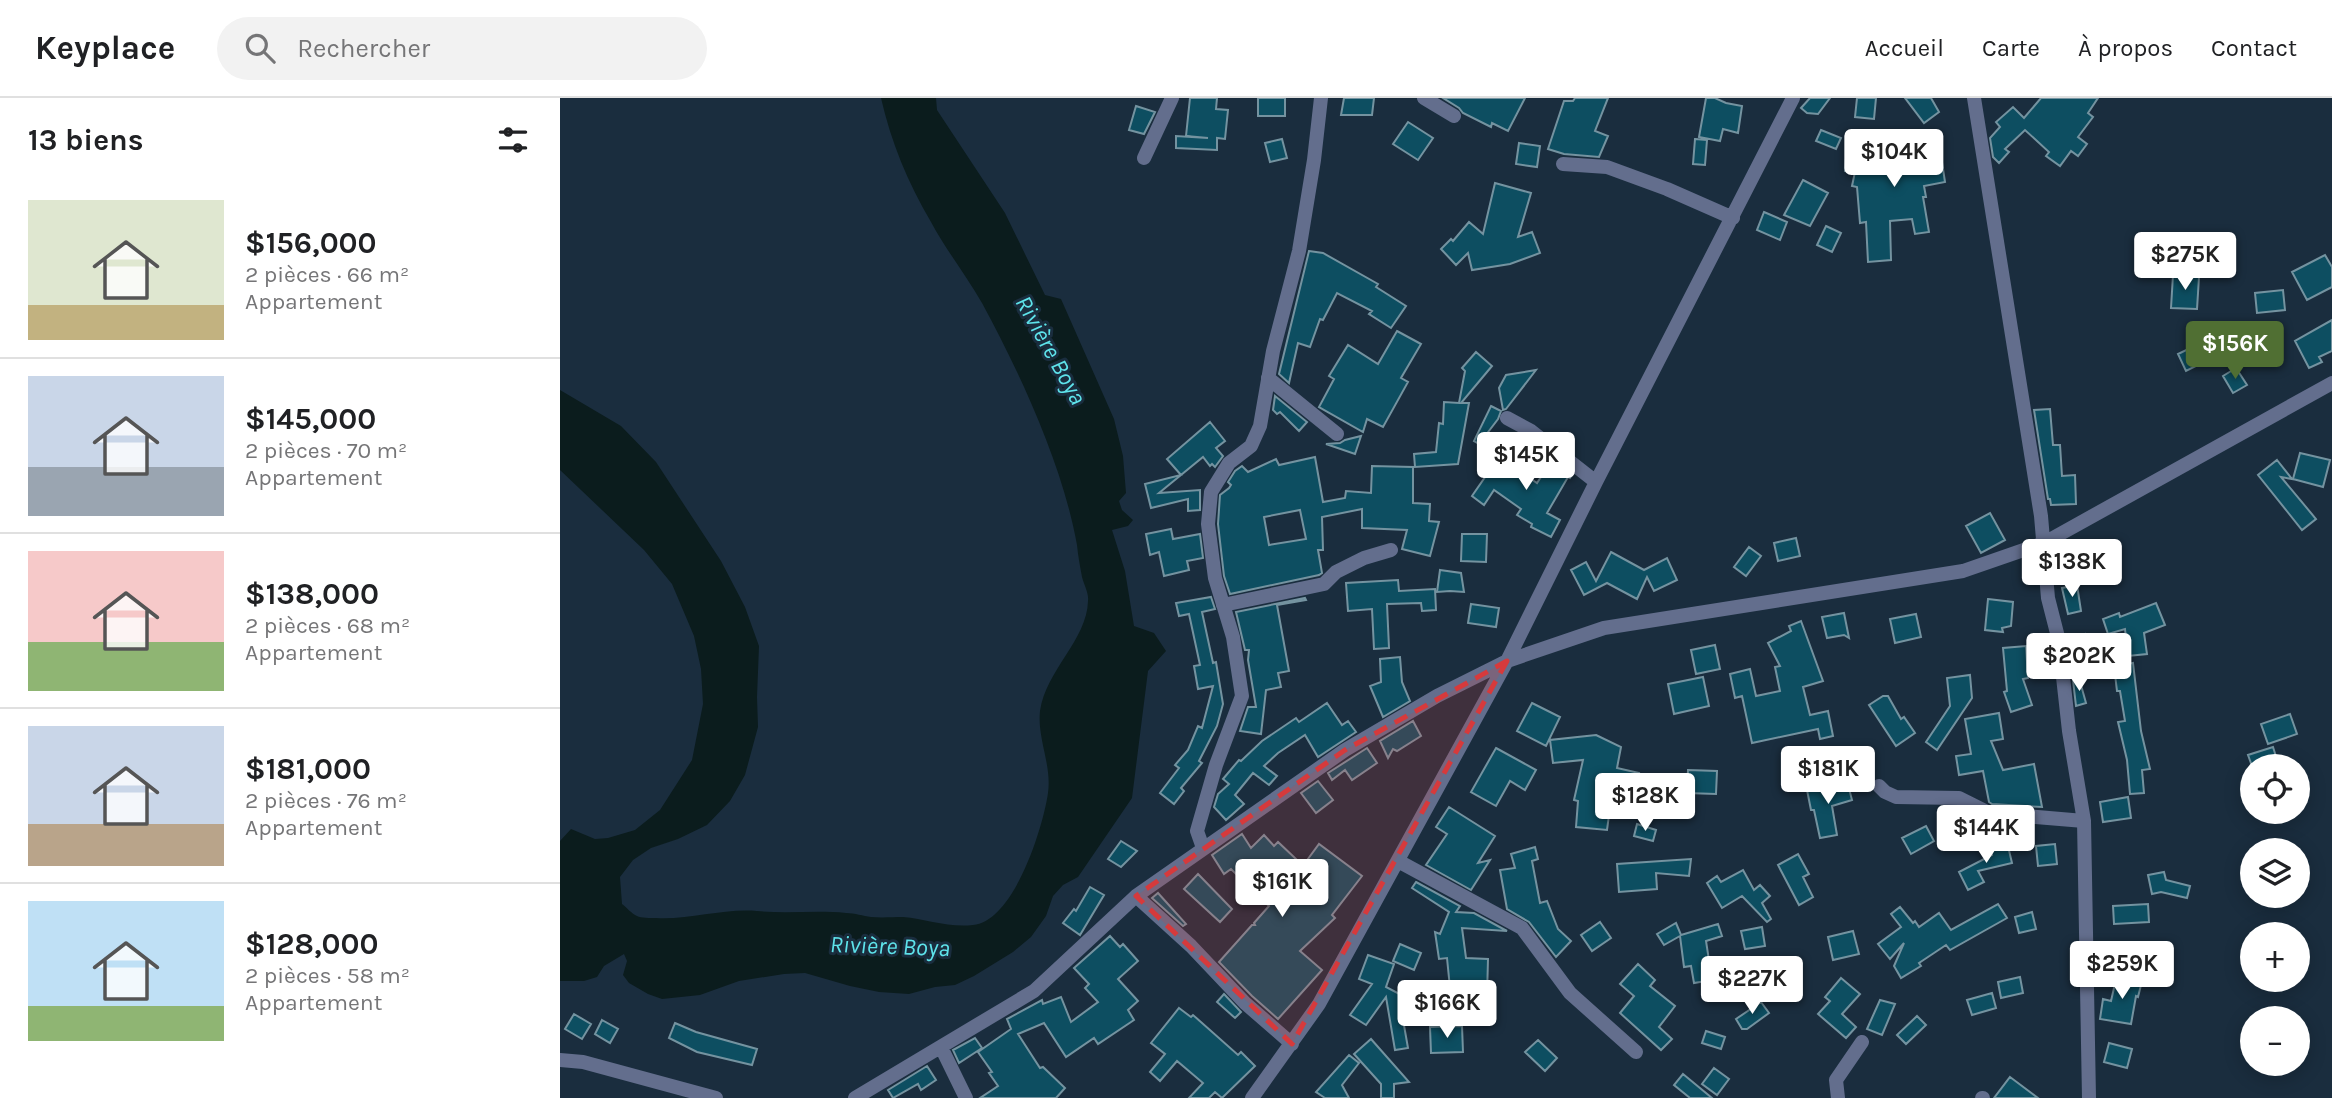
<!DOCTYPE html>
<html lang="fr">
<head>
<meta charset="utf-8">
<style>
  body { margin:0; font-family:Karla,sans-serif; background:#f2f2f2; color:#202124; height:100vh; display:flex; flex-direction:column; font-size:26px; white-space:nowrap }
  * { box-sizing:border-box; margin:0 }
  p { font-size:23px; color:#757577 }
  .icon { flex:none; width:38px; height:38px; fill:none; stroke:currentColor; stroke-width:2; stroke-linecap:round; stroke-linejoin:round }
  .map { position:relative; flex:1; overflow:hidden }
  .side { display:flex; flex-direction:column; background:#fff; width:560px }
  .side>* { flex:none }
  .fabs { position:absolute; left:1680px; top:656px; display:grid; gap:14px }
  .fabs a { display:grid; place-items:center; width:70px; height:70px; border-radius:50%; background:#fff; box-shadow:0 4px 18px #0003; font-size:35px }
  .price { position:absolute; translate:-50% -60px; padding:0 16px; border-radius:7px; background:#fff; color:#222; font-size:23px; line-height:46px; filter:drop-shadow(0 2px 4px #0008) }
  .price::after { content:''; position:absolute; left:50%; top:42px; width:21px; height:16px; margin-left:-10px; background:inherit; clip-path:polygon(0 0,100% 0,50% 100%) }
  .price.selected { background:#506f33; color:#fff }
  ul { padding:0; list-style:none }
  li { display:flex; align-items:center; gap:21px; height:175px; padding:0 28px }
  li+li { border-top:2px solid #e0e0e0 }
  li span { display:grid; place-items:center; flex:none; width:196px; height:140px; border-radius:0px; color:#555 }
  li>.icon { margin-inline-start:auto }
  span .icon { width:84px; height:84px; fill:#fffc; stroke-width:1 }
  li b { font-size:30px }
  h2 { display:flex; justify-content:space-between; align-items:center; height:84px; padding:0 28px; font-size:30px }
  header { display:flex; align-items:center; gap:42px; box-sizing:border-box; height:98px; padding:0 35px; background:#fff; border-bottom:2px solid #e0e0e0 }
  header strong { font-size:33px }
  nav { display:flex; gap:38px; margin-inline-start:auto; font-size:24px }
  .search { width:490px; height:63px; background:#f2f2f2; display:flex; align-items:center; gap:18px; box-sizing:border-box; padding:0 24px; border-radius:38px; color:#757577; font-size:26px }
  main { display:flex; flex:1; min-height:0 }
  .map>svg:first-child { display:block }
  .water { fill:#0b1c1d }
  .building { fill:#0d4e61; stroke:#7493a0; stroke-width:2; fill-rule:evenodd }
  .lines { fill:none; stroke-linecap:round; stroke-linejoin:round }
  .minor { stroke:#636e8d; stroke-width:14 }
  .marked { fill:#d63a3c; fill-opacity:0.2; stroke:#d63a3c; stroke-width:5; stroke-dasharray:14 9; stroke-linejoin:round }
  .labels { text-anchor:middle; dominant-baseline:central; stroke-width:6; stroke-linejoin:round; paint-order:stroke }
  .water-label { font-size:24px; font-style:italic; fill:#5ee3eb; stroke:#1a2d3e }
</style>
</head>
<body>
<header>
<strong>Keyplace</strong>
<div class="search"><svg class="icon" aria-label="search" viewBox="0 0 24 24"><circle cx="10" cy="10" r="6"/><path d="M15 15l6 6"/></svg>Rechercher</div>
<nav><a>Accueil</a><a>Carte</a><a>À propos</a><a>Contact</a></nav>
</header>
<main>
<section class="side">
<h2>13 biens<svg class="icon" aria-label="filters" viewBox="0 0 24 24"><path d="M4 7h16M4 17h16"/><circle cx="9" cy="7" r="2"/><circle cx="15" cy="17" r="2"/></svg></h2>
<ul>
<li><span style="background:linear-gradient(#dfe7d0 75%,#c2b280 0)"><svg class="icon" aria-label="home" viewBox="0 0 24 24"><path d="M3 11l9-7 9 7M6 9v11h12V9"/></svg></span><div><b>$156,000</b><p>2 pièces · 66 m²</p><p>Appartement</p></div></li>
<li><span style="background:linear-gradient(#c9d6e8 65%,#9aa5b1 0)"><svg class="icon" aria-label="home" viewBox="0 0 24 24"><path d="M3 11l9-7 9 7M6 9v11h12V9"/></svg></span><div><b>$145,000</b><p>2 pièces · 70 m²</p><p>Appartement</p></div></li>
<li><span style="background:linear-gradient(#f6c9c9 65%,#8fb573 0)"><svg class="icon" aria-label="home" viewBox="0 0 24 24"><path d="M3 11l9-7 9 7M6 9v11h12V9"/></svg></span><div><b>$138,000</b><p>2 pièces · 68 m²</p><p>Appartement</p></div></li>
<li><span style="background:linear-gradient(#c9d6e8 70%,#b9a48a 0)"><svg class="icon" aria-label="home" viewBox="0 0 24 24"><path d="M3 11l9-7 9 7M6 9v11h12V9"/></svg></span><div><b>$181,000</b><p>2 pièces · 76 m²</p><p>Appartement</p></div></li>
<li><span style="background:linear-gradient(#bfe0f5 75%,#8fb573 0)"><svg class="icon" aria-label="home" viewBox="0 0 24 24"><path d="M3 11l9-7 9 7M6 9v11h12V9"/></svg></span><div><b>$128,000</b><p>2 pièces · 58 m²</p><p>Appartement</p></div></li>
</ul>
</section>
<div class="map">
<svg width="1772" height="1000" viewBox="0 0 1772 1000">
  <rect width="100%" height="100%" fill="#1a2d3e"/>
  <!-- water -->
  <path class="water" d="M321,0H376L377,12L445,115L485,197L501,201L554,321L563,358L566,395L559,403L562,412L573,422L568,428L552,432L565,473L574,528L594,535L606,553L588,573L572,700L518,779L503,787L493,798L486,818L471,839L453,854L414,878L395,887L375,889L349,896L319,894L290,888L245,875L224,876L179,883L140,897L102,901L88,896L69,885L63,877L67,863L64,856L44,868L37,879L24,883H0V743L11,731L35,741L48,740L75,732L100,712L132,662L143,606L141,571L134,538L112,486L84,452L0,372V292L61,328L96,364L161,463L185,509L199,548L197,599L198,629L185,677L170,703L147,727L118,741L91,750L73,762L60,779L62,806C66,809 72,816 77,818C81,820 90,820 96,820C129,822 165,810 197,813C227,816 257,812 286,815C295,815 303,818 311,819C322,820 333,819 343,819C366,821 389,830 413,827C454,823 483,730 488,695C492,667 477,640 480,613C486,572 527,542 528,503C529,495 524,487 522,479C520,468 518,458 517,447C503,368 460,275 422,205C406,177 386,152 371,124C348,85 331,44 321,0Z"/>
  <!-- building -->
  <path class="building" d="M630,0H657L656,11L668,12L665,41L657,40V52L616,50V38L648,40L626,38Z
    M698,0H725V18H698Z
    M784,0H814L812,17H781Z
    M883,0H965L948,33L932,25L931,29L903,15L899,10Z
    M1015,0H1048L1035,33L1048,38L1039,59L1004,56L988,51L1004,3H1013Z
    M1146,0H1155L1166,5L1182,8L1178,35L1163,31L1160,43L1139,39Z
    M1250,0H1270L1258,16L1247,15L1241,10Z
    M1297,0H1316L1314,21L1295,19Z
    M1345,0H1371L1379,14L1364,25Z
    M1481,0H1538L1528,15L1533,19L1518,39L1527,46L1518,58L1511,53L1500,68L1486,58L1489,54L1465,32L1445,51L1449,54L1439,65L1433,59L1430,40L1440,29L1436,24L1453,9L1464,20Z
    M576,8L595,14L584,36L569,32Z
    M848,24L873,40L858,62L833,46Z
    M1261,32L1281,40L1276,51L1256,43Z
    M1334,35L1360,38L1359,52L1380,51L1385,84L1364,88L1366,99H1363L1369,134L1355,136L1352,121L1330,123L1331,162L1308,164L1306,124L1300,125L1297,89L1292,88L1295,74L1285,73L1286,60L1309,62L1311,47L1332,49Z
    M722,41L727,60L710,64L705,45Z
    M1135,41L1147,42L1145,67L1133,66Z
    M959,45L980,48L977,69L956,66Z
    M1243,82L1268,95L1250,128L1224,117Z
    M935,85L971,95L958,139L972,134L980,155L950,166L912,172L908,155L896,167L881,151L891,141L893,143L909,124L923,136Z
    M1204,114L1227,124L1220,142L1197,132Z
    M1266,128L1281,135L1272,154L1257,147Z
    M749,153L763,155L818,186L816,189L846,208L831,230L809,216L812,213L777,195L763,222L760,221L750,249L738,245L729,285L719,276Z
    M1765,157L1772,169V189L1747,202L1732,174Z
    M1613,177L1639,179L1637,211L1611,210Z
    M1723,192L1725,212L1697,215L1695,195Z
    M1772,222V253L1759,259L1762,264L1749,270L1735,243Z
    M837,233L861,246L841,280L848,284L823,329L807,321L803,334L759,309L774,281L769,278L788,247L818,266Z
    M1647,242L1654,259L1626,273L1618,256Z
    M916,254L932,268L901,305H909L898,366L855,369L854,356L876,354L879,325L883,326L884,304L899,305L905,273L902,270Z
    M1676,270L1687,287L1673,295L1663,278Z
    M976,272L946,311L943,312L939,290L946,277Z
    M715,298L747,324L739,333L720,314L717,316L713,312Z
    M931,308L941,313L938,321L919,346L914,343Z
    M1490,311L1493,347H1500L1502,378L1515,377L1516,406L1491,407L1490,401H1488L1474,312Z
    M650,324L665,343L656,350L663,358L655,369L652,366L650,368L643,359L599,395L640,392V412L628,413V401L591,410L585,386L621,377L607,361Z
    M801,338L795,356L766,346L780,345L785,342Z
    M1740,355L1770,362L1763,389L1733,381Z
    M755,359L763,404L785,400L786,393L811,395L812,368L853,369V405L870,406L869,423L879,424L870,458L842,451L847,432L802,430V411L762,419L763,452H758L762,475L759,477L670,496L664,478L658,426L660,397L669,390L671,387L668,384L675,373L682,368L688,374L716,361L719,367ZM740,412L746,441L709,447L704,419Z
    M939,359L977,385L992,362L1012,377L1010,380L1008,379L987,415L1000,422L991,439L971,429L972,426L957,417L961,411L934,392L924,407L912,398Z
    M1717,362L1732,381L1721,379L1756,421L1742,432L1698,377Z
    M1430,415L1445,442L1421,455L1406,428Z
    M611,431L613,441L640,436L643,460L627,463L629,472L604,478L599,454L590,457L586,436Z
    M902,436H927L926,464L901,463Z
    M1236,440L1240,458L1218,463L1214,445Z
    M1189,449L1201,458L1186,478L1174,469Z
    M1051,454L1084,472L1107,460L1117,482L1094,493L1087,479L1077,501L1047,485L1024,497L1011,472L1026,464L1036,483Z
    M880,472L901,475L904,494L890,493L877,494Z
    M838,482L839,493L875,491L876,512L862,513L861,505L827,506L829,550L814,551L812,511L788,513L786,485Z
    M1517,487L1521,513L1508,516L1502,490Z
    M651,499L655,511L642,514L653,565L656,564L663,606L657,628L639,663L642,665L621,690L624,693L614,706L600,695L619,670L615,667L628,652L638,628L642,630L653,588L638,591L634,568L640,567L629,516L619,518L616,505Z
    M745,500L746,502L717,507L729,573L718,575L721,589L706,592L701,636L680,633L688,609H696L688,562L689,552H685L676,514Z
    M1428,501L1453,504L1451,528L1442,530L1443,534L1425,532Z
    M1596,505L1605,527L1584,535L1587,556L1568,558L1565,531L1548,536L1543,521L1559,515L1560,519Z
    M911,506L939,510L936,529L908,525Z
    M1284,515L1289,540L1284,537L1267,540L1262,519Z
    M1356,516L1361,539L1335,545L1330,521Z
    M1241,523L1263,583L1243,589L1250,617L1268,613L1273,638L1260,641L1258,631L1192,645L1182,598L1175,600L1170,576L1190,571L1196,598L1220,593L1215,569L1220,568L1208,545L1231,533L1229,528Z
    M1525,536L1529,556L1516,558L1513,538Z
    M1155,547L1160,571L1136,576L1131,552Z
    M1466,548L1468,580L1463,581L1472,607L1451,614L1444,594L1447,593L1443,550Z
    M840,559L842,584L850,603L823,619L810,588L821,584L820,561Z
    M1573,565L1581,633L1590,671L1582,672L1584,695L1570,696L1567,662L1558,624L1565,623L1560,593H1557L1554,568Z
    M1410,577L1412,600L1377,652L1366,644L1390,608L1387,580Z
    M1143,579L1149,608L1114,616L1108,586Z
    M1519,580L1526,605L1516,608L1513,582Z
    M1323,598H1328L1341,621L1344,619L1355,635L1336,648L1309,607Z
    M767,605L782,627L788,623L796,634L758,659L745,637L718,655L704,668L717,678L709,687L693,675L675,697L684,706L666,722L654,709L658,696L669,686L663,681L679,662L681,663L702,643L736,620L739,624Z
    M972,605L1000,619L986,648L957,633Z
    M1439,615L1443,641L1431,643L1443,672L1474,666L1482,709L1432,706L1429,704L1423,673L1399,677L1396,658L1411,656L1405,621Z
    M1730,616L1737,636L1708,646L1701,626Z
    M853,623L861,638L837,653L833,651L828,660L820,643Z
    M1036,637L1061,649L1057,670L1079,675L1069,715L1050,710L1047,732L1016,729L1018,703L1014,702L1023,662L993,665L990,642Z
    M1713,649L1719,668H1692L1688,657Z
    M807,650L817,665L792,682L785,672L772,682L768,675Z
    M936,650L976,672L965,692L950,683L936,708L911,694Z
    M1128,672L1157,673L1156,696L1127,695Z
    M758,683L773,702L756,715L741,695Z
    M1287,683L1292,702L1272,708L1277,737L1260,740L1254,712H1251L1247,692Z
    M1568,699L1571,720L1543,724L1540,704Z
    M889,709L935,738L918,765L930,762L911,792L866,767L887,736L876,729Z
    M1077,726L1096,732L1093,743L1074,738Z
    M1366,728L1374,743L1351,756L1342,740Z
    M682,736L691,750L704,737L714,748L718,744L736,761L716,780L737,801L757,774L745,765L759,746L802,778L772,817L775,820L740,853L762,872L718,921L692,898L659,864L692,827H695L694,825L709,808L671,771L664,776L652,757Z
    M561,743L577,753L561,769L548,761Z
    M1447,744L1452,765L1418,773L1424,784L1408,792L1399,774L1432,757L1430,748Z
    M1495,746L1497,766L1478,768L1476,748Z
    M975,749L978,761L972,763L980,805L987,803L998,831L1011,843L996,859L969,824L947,811L940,772L955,770L951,756Z
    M1238,756L1249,776L1243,779L1253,799L1239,807L1218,767Z
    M1131,761L1129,778L1096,775L1097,791L1059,794L1057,766Z
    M1183,772L1194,792L1200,787L1210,798L1202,805L1211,821L1207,824L1182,798L1162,810L1147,785L1157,778L1161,784Z
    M1604,774L1606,782L1630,788L1627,800L1601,794L1592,796L1588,777Z
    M638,776L672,811L660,824L624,791Z
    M856,784L900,808L896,814L914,815L947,833L902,830L906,860L928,861L927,898L891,900L887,860L879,861L875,834L880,836L889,814L852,790Z
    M530,789L544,797L520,837L503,825L514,811L516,813Z
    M598,795L626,826L623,828L592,800Z
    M1438,806L1447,820L1390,852L1386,847L1359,865L1361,868L1341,880L1334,868L1344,845L1330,861L1318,846L1341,829L1331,816L1340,809L1353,825L1355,823L1359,829L1379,815L1391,832Z
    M1588,806L1589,824L1554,826L1553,808Z
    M1472,814L1476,831L1459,835L1455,819Z
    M1040,824L1051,840L1032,853L1021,837Z
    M1116,825L1121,837L1158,826L1162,838L1146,843L1152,882L1134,885L1131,868L1124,869L1120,838L1104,847L1097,836Z
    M1202,829L1205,848L1185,851L1181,833Z
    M1293,833L1299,856L1273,862L1268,839Z
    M550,838L560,849L563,846L578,863L558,881L578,903L568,912L574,922L538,946L534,940L506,959L484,925L458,936L480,970L483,969L505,990L496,1000H420L438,988L429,975L432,974L418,954L451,931L447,921L482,902L483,906L501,899L511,924L538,904L525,890L529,886L514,870Z
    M840,846L861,855L854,872L833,863Z
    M808,857L834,866L826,889L849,901L842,916L848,950L835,952L826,899L806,927L790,917L812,886L799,881Z
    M1078,866L1095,882L1090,888L1115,908L1099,929L1112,941L1101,952L1060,915L1074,898L1060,886Z
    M1557,877L1582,883L1578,899L1576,898L1571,926L1540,921L1543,901L1551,903Z
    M1460,879L1463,895L1441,900L1438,884Z
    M1281,880L1300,896L1282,916L1296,929L1286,940L1258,916L1270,903L1265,899Z
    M1432,895L1436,910L1412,917L1407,902Z
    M664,896L681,914L675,920L657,904Z
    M1320,902L1335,906L1322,937L1307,931Z
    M1201,904L1209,915L1187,931H1182L1176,921Z
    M619,910L631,919L633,917L678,957L681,954L695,968L662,1000L655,994L649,1000H629L643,985L617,963L600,983L590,974L605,956L591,945Z
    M14,916L31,926L22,941L5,931Z
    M1357,918L1366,927L1346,946L1337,937Z
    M42,922L58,931L50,945L35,936Z
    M115,925L136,934L197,951L192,967L137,954L109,940Z
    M902,928L903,954L871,955L870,929Z
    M1146,933L1165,939L1161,951L1142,945Z
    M415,940L422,950L399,965L393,952Z
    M811,941L849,984L834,986V1000H821V986L794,956Z
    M978,942L997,960L985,973L965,954Z
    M1549,945L1572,951L1567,970L1544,964Z
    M789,957L799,965L782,987L789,1000H765L756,994Z
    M367,968L376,982L361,992L358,986L333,1000L328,992Z
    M1154,970L1169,981L1157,997L1142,986Z
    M1123,976L1152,1000H1130L1114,987Z
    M1450,979L1478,1000H1434Z"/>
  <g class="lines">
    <!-- minor -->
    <path class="minor" d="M864,0L894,18
      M1414,0L1481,418L1488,500L1499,543L1509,633L1524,723L1529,1000
      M584,60L612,0
      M1003,66L1047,69L1107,91L1173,120
      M708,280L777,336
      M947,320L971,333L1036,384
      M663,507L764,486L776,474L804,460L831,452
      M1319,688L1325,694L1336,699L1399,700L1429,715L1524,723
      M643,750L637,733L656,667L682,598L673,539L655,480L648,426L651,394L669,365L691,348L700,328L713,253L739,153L754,62L761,0
      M838,763L962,830L1010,895L1076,954
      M576,798L631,848L685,905L732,946
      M381,949L406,1000
      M0,962L23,964L156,1000
      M295,1000L474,893L576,798L785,652L877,598L947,563L1044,530L1403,473L1484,445L1772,285
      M692,1000L759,906L947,563L1036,384L1233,0
      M1278,1000L1276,982L1302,944
      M1422,1000H1423"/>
  </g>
  <!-- marked area -->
  <path class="marked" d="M947,563L732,946L576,798L785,652Z"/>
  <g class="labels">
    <!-- water labels -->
    <g class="water-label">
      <text transform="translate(491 252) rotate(61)">Rivière Boya</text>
      <text transform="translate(330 848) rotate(2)">Rivière Boya</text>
    </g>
  </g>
</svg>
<div class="fabs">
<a><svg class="icon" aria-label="locate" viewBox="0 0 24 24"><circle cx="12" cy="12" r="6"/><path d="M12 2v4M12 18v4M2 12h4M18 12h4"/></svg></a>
<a><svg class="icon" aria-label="layers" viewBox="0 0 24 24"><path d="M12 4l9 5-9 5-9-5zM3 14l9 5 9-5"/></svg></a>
<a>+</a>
<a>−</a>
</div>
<b class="price" style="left:1334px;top:91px">$104K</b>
<b class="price" style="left:1625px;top:194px">$275K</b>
<b class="price selected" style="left:1675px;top:283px">$156K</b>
<b class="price" style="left:966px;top:394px">$145K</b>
<b class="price" style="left:1512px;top:501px">$138K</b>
<b class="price" style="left:1519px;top:595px">$202K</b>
<b class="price" style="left:1268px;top:708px">$181K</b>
<b class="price" style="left:1085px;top:735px">$128K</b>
<b class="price" style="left:1426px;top:767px">$144K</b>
<b class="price" style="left:722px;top:821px">$161K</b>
<b class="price" style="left:1562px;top:903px">$259K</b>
<b class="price" style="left:1192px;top:918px">$227K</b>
<b class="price" style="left:887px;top:942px">$166K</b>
</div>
</main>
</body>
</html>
